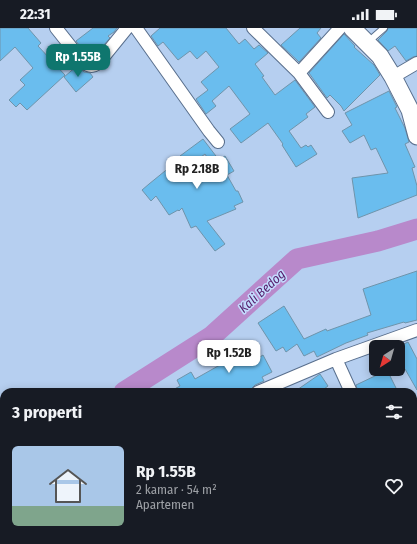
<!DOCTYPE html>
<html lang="id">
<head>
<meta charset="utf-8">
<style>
  body { margin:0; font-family:"Fira Sans Condensed",sans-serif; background:#20242c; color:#f1f3f6; height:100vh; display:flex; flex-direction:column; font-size:15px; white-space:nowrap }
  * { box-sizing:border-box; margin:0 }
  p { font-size:13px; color:#9ea1a6 }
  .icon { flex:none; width:22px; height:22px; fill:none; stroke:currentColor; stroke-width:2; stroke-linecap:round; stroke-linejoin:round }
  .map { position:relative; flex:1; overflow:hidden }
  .details { position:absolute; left:0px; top:360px; width:417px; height:156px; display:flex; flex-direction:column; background:#171b24; border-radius:12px 12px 0 0; box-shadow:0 2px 10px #0003 }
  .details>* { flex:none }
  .needle { width:26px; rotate:217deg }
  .tools { position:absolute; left:369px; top:312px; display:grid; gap:8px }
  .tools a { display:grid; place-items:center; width:36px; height:36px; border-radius:6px; background:#171b24; box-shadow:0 2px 10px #0003; font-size:20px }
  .price { position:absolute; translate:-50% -34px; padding:0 9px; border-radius:8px; background:#fff; color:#222; font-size:13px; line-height:26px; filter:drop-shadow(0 1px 2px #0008) }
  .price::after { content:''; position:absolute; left:50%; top:24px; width:12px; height:9px; margin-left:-6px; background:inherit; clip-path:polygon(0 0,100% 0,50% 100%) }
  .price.active { background:#0f766e; color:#fff }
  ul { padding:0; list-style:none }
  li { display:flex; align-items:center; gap:12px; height:100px; padding:0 12px }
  li span { display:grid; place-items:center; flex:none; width:112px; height:80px; border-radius:6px; color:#555 }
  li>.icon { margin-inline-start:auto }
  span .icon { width:48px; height:48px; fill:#fffc; stroke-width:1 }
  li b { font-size:17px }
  h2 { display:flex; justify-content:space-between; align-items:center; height:48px; padding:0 12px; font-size:17px }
  .status { display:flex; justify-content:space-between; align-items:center; height:28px; padding:0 20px; background:#171b24; direction:ltr }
  .status svg { height:11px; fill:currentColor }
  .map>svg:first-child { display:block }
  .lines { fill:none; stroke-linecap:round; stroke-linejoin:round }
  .river { stroke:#b889cb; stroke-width:21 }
  .building { fill:#6abdee; stroke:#6f94ab; fill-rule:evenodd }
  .service-casing { stroke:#596f8d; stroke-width:8 }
  .minor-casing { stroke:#596f8d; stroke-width:14 }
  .secondary-casing { stroke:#596f8d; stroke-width:19 }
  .service { stroke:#fff; stroke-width:6 }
  .minor { stroke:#fff; stroke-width:12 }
  .secondary { stroke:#fff; stroke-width:17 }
  .labels { text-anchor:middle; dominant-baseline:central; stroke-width:3; stroke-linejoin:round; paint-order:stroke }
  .water-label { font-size:13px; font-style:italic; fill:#551a69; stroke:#c3dcfe }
</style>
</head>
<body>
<div class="status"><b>22:31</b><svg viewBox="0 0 49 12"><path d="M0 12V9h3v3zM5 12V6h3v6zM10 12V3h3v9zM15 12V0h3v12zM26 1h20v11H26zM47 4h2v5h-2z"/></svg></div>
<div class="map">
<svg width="417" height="516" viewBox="0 0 417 516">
  <rect width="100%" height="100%" fill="#b6cff0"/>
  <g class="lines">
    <!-- river -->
    <path class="river" d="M124,364L212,308L297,231L378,213L417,201
      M0,385L4,386"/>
  </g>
  <!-- building -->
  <path class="building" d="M0,0H28L41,15L38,18L65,47L27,82L20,75L16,79L9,72L25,57L20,52L33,40L15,19L0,33Z
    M93,0H117L114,4L108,8L110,10L95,27L91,30L88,29L76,13Z
    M160,0H226L239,16L245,11L254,21L259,17L268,25L255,36L264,48L262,49L275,67L295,52L315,79L306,86L308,89L289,103L301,120L306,117L308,119L311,117L317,126L296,139L282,117L283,116L268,95L241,115L230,101L250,86L229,58L212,73L216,78L206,86L196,71L208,62L201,54L219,39L206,23L197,31L190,23L178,32L163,14L158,18L151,8Z
    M300,0H321L317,5L321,10L299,34L281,17Z
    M388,0H417V28L413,29L406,33L395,18L388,23L378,12L387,3Z
    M344,6L355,18L354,19L374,37L380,47L344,83L341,78L330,67L327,70L309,45Z
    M77,38L84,44L90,45L93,49L76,64L64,49Z
    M389,63L397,79L395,80L405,100L409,114L405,116L415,139L412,140L417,158V167L358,190L352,150L388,145L376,120L371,122L364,107L350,115L342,103L352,97L345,85Z
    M203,111L219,132L225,128L234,143L227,147L236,163H238L243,174L234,178L236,181L207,193L225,216L215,223L196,198L191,200L182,180L179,183L178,182L169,187L156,168L151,173L142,162L149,156L181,130L180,128ZM205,126L217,145L198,155L189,138Z
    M417,243V292L405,295L404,294L367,305L368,307L346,315L317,329L314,323L304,328L297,316L286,324L283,319L276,323L258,295L284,278L304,311L326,301L327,303L371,287L363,261Z
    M233,314L238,324L248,319L255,332L263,327L272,344L262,349L264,353L255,357L251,361L245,364H169L180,358L177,352L191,344L195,351L227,333L221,320Z
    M408,314L417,331V362L405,341L390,348L398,364H358L356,357L377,347L374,341H398V319Z
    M320,346L328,358L320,364H294Z"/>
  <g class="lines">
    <!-- service casing -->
    <g class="service-casing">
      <path id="service" d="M368,14L384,0"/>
    </g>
    <!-- minor casing -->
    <g class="minor-casing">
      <path id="minor" d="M56,0L83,34C90,40 95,39 101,32L127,0
        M136,0L209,103L218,114
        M253,0L299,45L328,84
        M299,45L340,0
        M393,49L417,35
        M336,331L351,364
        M258,364L336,331L417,302
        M413,452L417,457
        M170,512L171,516
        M295,512L298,516
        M369,512L373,516
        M9,516L14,512
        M309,516L314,512"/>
    </g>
    <!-- secondary casing -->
    <g class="secondary-casing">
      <path id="secondary" d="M352,0L380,28L393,49L410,82L417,108"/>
    </g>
    <!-- service -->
    <use href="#service" class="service"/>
    <!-- minor -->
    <use href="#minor" class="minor"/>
    <!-- secondary -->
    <use href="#secondary" class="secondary"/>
  </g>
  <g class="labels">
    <!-- water labels -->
    <g class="water-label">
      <text transform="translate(262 263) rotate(-42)">Kali Bedog</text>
    </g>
  </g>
</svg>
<div class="tools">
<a><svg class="needle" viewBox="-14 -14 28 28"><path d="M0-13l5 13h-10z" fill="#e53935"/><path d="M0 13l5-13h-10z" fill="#9ea1a6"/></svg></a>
</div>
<b class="price active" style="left:78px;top:50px">Rp 1.55B</b>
<b class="price" style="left:197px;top:162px">Rp 2.18B</b>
<b class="price" style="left:229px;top:346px">Rp 1.52B</b>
<section class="details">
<h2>3 properti<svg class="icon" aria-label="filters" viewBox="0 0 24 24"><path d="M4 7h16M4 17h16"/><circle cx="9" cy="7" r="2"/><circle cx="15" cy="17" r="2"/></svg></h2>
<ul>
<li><span style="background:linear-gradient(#a9c7e8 75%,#7fa58c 0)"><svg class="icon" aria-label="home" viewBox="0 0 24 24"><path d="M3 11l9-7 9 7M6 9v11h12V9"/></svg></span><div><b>Rp 1.55B</b><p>2 kamar · 54 m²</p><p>Apartemen</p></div><svg class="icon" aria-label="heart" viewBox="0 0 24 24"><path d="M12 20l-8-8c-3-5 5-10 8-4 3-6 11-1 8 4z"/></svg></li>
</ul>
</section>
</div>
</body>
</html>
